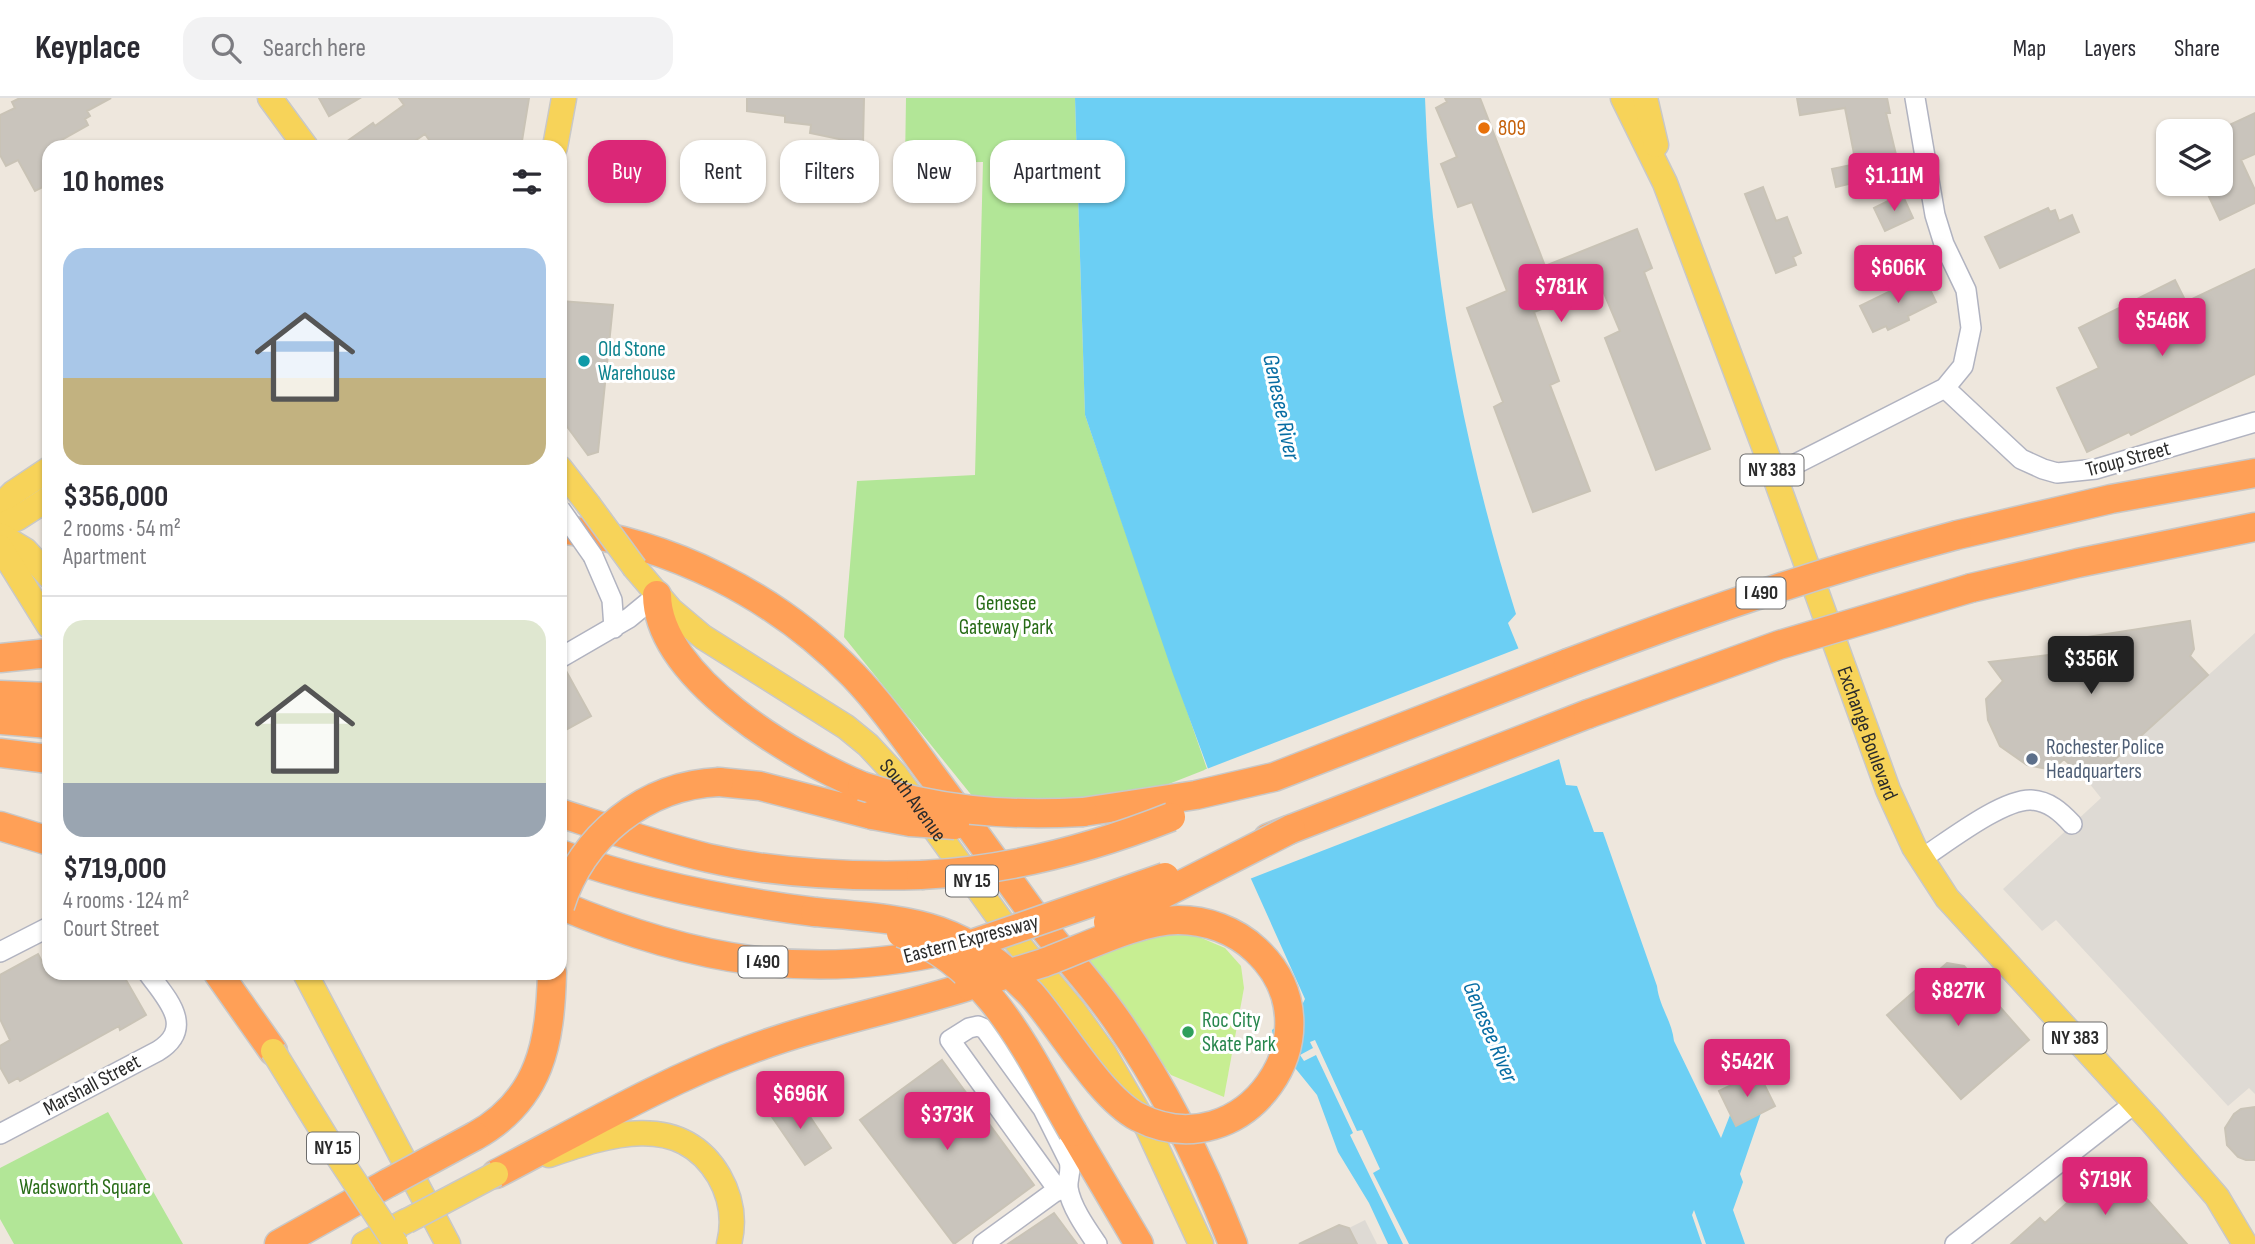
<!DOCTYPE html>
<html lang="en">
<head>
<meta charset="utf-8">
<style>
  body { margin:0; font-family:"Sofia Sans Condensed",sans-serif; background:#f2f2f3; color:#2b2b33; height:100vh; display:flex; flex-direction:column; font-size:26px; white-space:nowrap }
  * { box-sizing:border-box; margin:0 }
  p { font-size:23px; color:#7c7c81 }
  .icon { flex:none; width:38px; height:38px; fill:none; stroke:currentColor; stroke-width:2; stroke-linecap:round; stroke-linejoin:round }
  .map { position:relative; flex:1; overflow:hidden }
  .details { position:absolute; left:42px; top:42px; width:525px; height:840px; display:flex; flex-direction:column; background:#fff; border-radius:21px; box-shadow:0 2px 5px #0004 }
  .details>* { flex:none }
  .guide { position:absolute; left:588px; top:42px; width:665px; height:63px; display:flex; gap:14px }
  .tools { position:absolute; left:2156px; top:21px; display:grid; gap:14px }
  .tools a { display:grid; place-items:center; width:77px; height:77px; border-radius:14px; background:#fff; box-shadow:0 2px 5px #0004; font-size:35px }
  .price { position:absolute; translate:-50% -60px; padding:0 16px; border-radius:7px; background:#db2777; color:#fff; font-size:23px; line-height:46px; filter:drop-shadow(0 2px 4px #0008) }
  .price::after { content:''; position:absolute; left:50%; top:42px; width:21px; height:16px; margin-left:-10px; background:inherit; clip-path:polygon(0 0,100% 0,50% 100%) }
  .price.on { background:#222; color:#fff }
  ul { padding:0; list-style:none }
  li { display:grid; align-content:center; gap:14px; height:371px; padding:0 21px }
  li+li { border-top:2px solid #e1e1e2 }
  li span { display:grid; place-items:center; height:217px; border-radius:21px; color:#555 }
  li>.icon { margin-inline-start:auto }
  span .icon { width:126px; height:126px; fill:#fffc; stroke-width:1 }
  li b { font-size:30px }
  h2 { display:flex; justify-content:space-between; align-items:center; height:84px; padding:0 21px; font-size:30px }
  .tag { padding:0 24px; border-radius:21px; background:#fff; box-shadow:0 2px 5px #0004; font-size:24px; line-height:63px }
  .tag.on { background:#db2777; color:#fff }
  header { display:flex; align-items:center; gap:42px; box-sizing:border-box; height:98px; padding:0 35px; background:#fff; border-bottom:2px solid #e1e1e2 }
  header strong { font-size:33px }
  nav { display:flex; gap:38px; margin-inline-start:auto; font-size:24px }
  .search { width:490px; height:63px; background:#f2f2f3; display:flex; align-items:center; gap:18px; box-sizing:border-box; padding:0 24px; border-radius:21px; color:#7c7c81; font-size:26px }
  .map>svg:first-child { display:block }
  .green { fill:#b2e697 }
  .pitch { fill:#c7ee92 }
  .plaza { fill:#dedad4 }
  .water { fill:#6ccff4 }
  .pier { fill:#eee7dd }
  .building { fill:#c9c4bc; stroke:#c9c3b6; stroke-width:2 }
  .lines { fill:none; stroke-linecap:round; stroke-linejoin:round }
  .minor-casing { stroke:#b1b3c0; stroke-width:22 }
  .major-casing { stroke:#c8c8c8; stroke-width:27 }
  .highway-casing { stroke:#c8c8c8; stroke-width:31 }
  .minor { stroke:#fff; stroke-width:19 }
  .major { stroke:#f7d359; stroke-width:24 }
  .highway { stroke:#ffa057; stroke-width:28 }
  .minor-bridge-casing { stroke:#b1b3c0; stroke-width:22; stroke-linecap:butt }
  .major-bridge-casing { stroke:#c8c8c8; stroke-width:27; stroke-linecap:butt }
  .highway-bridge-casing { stroke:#c8c8c8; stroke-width:31; stroke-linecap:butt }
  .minor-bridge { stroke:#fff; stroke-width:19 }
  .major-bridge { stroke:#f7d359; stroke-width:24 }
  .highway-bridge { stroke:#ffa057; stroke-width:28 }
  .food-dot { fill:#e8710a; stroke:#fff; stroke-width:2.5 }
  .culture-dot { fill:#0f9aa8; stroke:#fff; stroke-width:2.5 }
  .service-dot { fill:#5c6f8a; stroke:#fff; stroke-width:2.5 }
  .leisure-dot { fill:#2e9e5b; stroke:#fff; stroke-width:2.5 }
  .labels { text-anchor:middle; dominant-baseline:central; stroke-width:6; stroke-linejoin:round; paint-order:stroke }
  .shield { fill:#fff; stroke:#6b6b6b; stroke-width:2 }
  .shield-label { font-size:19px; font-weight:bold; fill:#2b2b2b }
  .food-label { font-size:21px; fill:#c56008; stroke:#fff; text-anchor:start }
  .culture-label { font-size:21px; fill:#0d838f; stroke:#fff; text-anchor:start }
  .street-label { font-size:21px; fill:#2b2b2b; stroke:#fff }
  .park-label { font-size:21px; fill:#286c17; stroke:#fff }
  .service-label { font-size:21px; fill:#4e5e75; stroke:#fff; text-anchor:start }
  .leisure-label { font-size:21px; fill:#27864d; stroke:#fff; text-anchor:start }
  .water-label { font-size:23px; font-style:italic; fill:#076da3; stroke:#fff }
</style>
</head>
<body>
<header>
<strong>Keyplace</strong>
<div class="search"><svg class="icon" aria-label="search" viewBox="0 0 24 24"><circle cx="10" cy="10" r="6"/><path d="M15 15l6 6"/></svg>Search here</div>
<nav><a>Map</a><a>Layers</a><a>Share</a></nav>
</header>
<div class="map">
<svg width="2255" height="1146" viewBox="0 0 2255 1146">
  <rect width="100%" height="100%" fill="#eee7dd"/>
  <!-- green -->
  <path class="green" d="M906,0H1075L1085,317L1207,671L1156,691L1118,697L1026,704H977L844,539L857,383L975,377L983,64L905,65Z
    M108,1014L183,1146H14L0,1121V1070Z"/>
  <!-- pitch -->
  <path class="pitch" d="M1154,834L1192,836L1225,850L1241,868L1244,890L1224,999L1171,977L1085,861Z"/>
  <!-- plaza -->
  <path class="plaza" d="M2255,535V996L2249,990L2228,1008L2056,822L2042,833L2003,791L2101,700L2089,685Z
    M1365,1122L1377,1146H1357L1349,1130Z"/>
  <!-- water -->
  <path class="water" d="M1075,0H1425C1431,176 1463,348 1516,516L1508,525L1550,627L1566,687L1577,688L1594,734H1603L1657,888C1659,908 1672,923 1674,943L1721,1040L1730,1017L1736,1028L1761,1015L1740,1076L1743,1084L1733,1112L1745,1146H1706L1694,1112L1692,1117L1702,1146H1409L1373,1075L1380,1071L1362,1032L1357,1033L1315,942L1310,944L1313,950L1300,957L1304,963L1316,957L1353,1035L1350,1037L1403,1146H1388L1369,1105L1338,1054L1317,997L1274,944L1272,932L1282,924L1304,915L1302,907L1305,901L1238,752L1173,576L1085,317Z"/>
  <!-- pier -->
  <path class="pier" d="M1522,549L1553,625L1562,660L1247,782L1204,672Z"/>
  <!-- building -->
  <path class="building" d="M20,0H111L87,13L90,18L85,21L88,27L60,43L64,49H49V86L35,93L18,62L6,68L0,57V17L15,10L12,4Z
    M319,0H360L329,18Z
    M399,0H529L521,49H434L425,36L406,49H339L373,25L375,28L404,7Z
    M747,0H864L863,46L810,35L811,27L785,24V18L747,13Z
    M1445,0H1480L1545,168L1637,131L1652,170L1644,174L1710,351L1656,372L1605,240L1620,233L1601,188L1534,214L1559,283L1550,287L1590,393L1533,414L1494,309L1503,304L1467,210L1507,193L1472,104L1458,109L1441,66L1457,59L1436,10L1447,4Z
    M1797,0H1887L1890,15H1886L1899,69L1864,77L1865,82L1836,89L1832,71L1856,66L1845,10L1800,17Z
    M2255,15V56L2241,62L2255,92V105L2220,122L2203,86H2221V31Z
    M1763,89L1776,123L1787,119L1801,155L1793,159L1796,167L1776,175L1745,96Z
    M1902,96L1913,120L1885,133L1874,110Z
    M2048,110L2050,114L2055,112L2059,123L2072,117L2079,134L2000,170L1985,139Z
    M2255,171V276L2131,337L2129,334L2087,354L2057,290L2099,270L2079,230L2175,182L2186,204Z
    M1923,177L1936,204L1908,218L1909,222L1888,232L1886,228L1873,234L1860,208Z
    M560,203L613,207L598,354L588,357L560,319Z
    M2190,523L2194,551L2190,558L2208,577L2089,685L2064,661L2052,672L2027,667L2000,648L1988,622L1986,601L2003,583L1989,564L2057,556L2055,544Z
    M565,571L591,618L560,635V572Z
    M38,856L48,875H122L146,917L120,932L119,928L20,983L18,980L9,985L0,969V948L10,942L0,921V877Z
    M1947,865L1964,868L2029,942L1961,1001L1887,917Z
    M942,962L1034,1087L954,1146L860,1022Z
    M1758,974L1775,1008L1736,1028L1719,993Z
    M796,998L831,1050L805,1067L770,1016Z
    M2255,1009V1062H2246L2238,1059L2227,1047L2225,1030L2234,1016L2241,1011Z
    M2113,1063L2187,1146H2011L2040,1120L2045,1125Z
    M1054,1115L1077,1146H1008Z
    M1339,1127L1349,1130L1357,1146H1299Z"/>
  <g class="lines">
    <!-- minor casing -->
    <g class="minor-casing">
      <path id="minor" d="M1945,290L2021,361L2043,371L2057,375L2096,371L2255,324
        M1774,377L1945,290L1963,268L1971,230L1966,192L1944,146L1935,117L1915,0
        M593,458L612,502L614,530
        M560,560L629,520L657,497
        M1921,761C1946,745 2002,701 2031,702C2049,703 2061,714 2072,726
        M0,854L49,829
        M0,1036L158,953C196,929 166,900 148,875
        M1058,1092L950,942L969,930L978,928L985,931L1043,1011L1069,1063C1072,1073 1067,1081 1068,1090C1071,1109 1086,1130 1097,1146
        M983,1146L1053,1095L1068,1088
        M1955,1146L2135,1005"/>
    </g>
    <!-- major casing -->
    <g class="major-casing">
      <g id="major">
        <path d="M270,0L306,49"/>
        <path id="s1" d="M1623,0L1665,85L1763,346L1888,692L1914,749L1947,800L2152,1024L2217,1099L2245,1146"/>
        <path d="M1645,0L1656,47"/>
        <path d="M555,49L564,0"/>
        <path d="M560,370L588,406"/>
        <path d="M0,408L13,395L49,371"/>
        <path d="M0,428L18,420L49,400"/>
        <path d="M0,437L25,452L49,478"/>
        <path d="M0,449L49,528"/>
        <path id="s2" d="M635,470L671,512L703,539L846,629L868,647L895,676L1015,842L1074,913L1104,955L1148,1031L1201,1146"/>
        <path d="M305,875L448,1146"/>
        <path d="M549,1057C607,1037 680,1012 719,1078C731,1099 735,1122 729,1146"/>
        <path d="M364,1146L406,1123"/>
      </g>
    </g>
    <!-- highway casing -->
    <g class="highway-casing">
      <path id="highway" d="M560,431C671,445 775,497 853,577C882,607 906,642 931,676C966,723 1000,770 1034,817C1060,853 1091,885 1116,921C1165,990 1202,1067 1233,1146
        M1957,437L2111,401L2255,375
        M1971,490L2078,465L2255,429
        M657,497C658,580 794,660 862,688
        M0,560L49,555
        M0,597L49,599
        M0,622L49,626
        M0,655L49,661
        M719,684L760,688L872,717
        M1083,714L1196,697L1274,679L1568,565
        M560,715C609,731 658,748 708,760C778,776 849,779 921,777
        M0,728L49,743
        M1268,740L1588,616
        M560,756C643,786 727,803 815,814
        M560,807C694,863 809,884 953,851
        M218,875L273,953
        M1073,1034L1139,1146
        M475,1038C541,1001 550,945 552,875
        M496,1076C579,1033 661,984 749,952C821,925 896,911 969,888
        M279,1146L388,1085"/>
    </g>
    <!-- minor -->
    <use href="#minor" class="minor"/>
    <!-- major -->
    <use href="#major" class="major"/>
    <!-- highway -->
    <use href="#highway" class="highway"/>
    <!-- minor-bridge casing -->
    <g class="minor-bridge-casing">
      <path id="minor-bridge" d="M560,411L593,458"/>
    </g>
    <!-- major-bridge casing -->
    <g class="major-bridge-casing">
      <path id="major-bridge" d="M588,406L635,470
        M273,953L337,1057L396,1146
        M407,1123L496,1076"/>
    </g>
    <!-- highway-bridge casing -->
    <g class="highway-bridge-casing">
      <path id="highway-bridge" d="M1568,565C1696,516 1825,472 1957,437
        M1588,616L1779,547L1971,490
        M862,688C938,713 1004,718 1083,714
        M872,717L910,724L955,727
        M921,777C1008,773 1090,751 1171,719
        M560,808C582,738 645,687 719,684
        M815,814C912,823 958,822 1031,896C1061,930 1100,999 1138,1019C1244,1073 1343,933 1256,852C1235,832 1206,822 1178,822C1138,822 1082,851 1043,865L969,888
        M1108,824L1291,731
        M901,835C991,868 1028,956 1073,1034
        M972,846L1165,779
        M388,1085L475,1038"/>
    </g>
    <!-- minor-bridge -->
    <use href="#minor-bridge" class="minor-bridge"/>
    <!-- major-bridge -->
    <use href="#major-bridge" class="major-bridge"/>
    <!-- highway-bridge -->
    <use href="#highway-bridge" class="highway-bridge"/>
  </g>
  <!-- markers -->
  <circle class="food-dot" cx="1484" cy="30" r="7"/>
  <circle class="culture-dot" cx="584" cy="263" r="7"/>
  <circle class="service-dot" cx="2032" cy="661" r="7"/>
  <circle class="leisure-dot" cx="1188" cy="934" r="7"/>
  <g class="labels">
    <!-- shield labels -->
    <g class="shield">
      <rect x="1740.5" y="356.5" width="63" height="31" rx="5"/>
      <rect x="1736.5" y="479.5" width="49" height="31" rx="5"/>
      <rect x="946" y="767.5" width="52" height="31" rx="5"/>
      <rect x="738.5" y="848.5" width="49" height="31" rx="5"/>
      <rect x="2043.5" y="924.5" width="63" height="31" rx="5"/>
      <rect x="307" y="1034.5" width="52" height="31" rx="5"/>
    </g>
    <g class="shield-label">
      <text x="1772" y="372">NY 383</text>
      <text x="1761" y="495">I 490</text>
      <text x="972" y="783">NY 15</text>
      <text x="763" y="864">I 490</text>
      <text x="2075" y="940">NY 383</text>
      <text x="333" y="1050">NY 15</text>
    </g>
    <!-- food labels -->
    <g class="food-label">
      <text x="1498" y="30">809</text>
    </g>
    <!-- culture labels -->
    <g class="culture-label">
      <text x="598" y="251">Old Stone<tspan x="598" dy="24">Warehouse</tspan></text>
    </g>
    <!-- street labels -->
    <g class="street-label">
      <text transform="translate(2128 361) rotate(-15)">Troup Street</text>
      <text stroke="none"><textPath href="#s1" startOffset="681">Exchange Boulevard</textPath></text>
      <text stroke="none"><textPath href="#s2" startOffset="366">South Avenue</textPath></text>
      <text transform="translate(971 841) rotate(-15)">Eastern Expressway</text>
      <text transform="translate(92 987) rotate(-28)">Marshall Street</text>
    </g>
    <!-- park labels -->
    <g class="park-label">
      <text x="1006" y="505">Genesee<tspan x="1006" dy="24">Gateway Park</tspan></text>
      <text x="85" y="1089">Wadsworth Square</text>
    </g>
    <!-- service labels -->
    <g class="service-label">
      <text x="2046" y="649">Rochester Police<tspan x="2046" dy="24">Headquarters</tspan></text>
    </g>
    <!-- leisure labels -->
    <g class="leisure-label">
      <text x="1202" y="922">Roc City<tspan x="1202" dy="24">Skate Park</tspan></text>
    </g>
    <!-- water labels -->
    <g class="water-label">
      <text transform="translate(1281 309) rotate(78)">Genesee River</text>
      <text transform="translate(1490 934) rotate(67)">Genesee River</text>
    </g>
  </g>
</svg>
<div class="tools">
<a><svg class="icon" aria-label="layers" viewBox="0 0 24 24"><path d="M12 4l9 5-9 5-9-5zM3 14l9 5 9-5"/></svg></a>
</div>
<b class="price" style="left:1894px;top:115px">$1.11M</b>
<b class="price" style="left:1898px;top:207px">$606K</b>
<b class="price" style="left:1561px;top:226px">$781K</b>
<b class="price" style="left:2162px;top:260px">$546K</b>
<b class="price on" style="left:2091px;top:598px">$356K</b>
<b class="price" style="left:1958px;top:930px">$827K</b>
<b class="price" style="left:1747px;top:1001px">$542K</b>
<b class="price" style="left:800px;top:1033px">$696K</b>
<b class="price" style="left:947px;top:1054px">$373K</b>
<b class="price" style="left:2105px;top:1119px">$719K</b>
<div class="guide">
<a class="tag on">Buy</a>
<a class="tag">Rent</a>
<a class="tag">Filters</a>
<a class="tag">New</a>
<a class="tag">Apartment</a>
</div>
<section class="details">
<h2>10 homes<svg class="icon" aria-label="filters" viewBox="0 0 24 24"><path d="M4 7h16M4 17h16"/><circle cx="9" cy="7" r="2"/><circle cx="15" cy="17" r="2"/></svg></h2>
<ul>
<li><span style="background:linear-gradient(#a9c7e8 60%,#c2b280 0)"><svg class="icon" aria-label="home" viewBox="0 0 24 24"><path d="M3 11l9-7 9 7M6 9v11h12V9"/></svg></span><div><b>$356,000</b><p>2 rooms · 54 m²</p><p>Apartment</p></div></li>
<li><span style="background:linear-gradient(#dfe7d0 75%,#9aa5b1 0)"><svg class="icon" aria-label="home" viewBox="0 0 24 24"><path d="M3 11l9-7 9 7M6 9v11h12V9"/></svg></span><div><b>$719,000</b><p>4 rooms · 124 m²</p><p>Court Street</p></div></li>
</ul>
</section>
</div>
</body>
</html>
